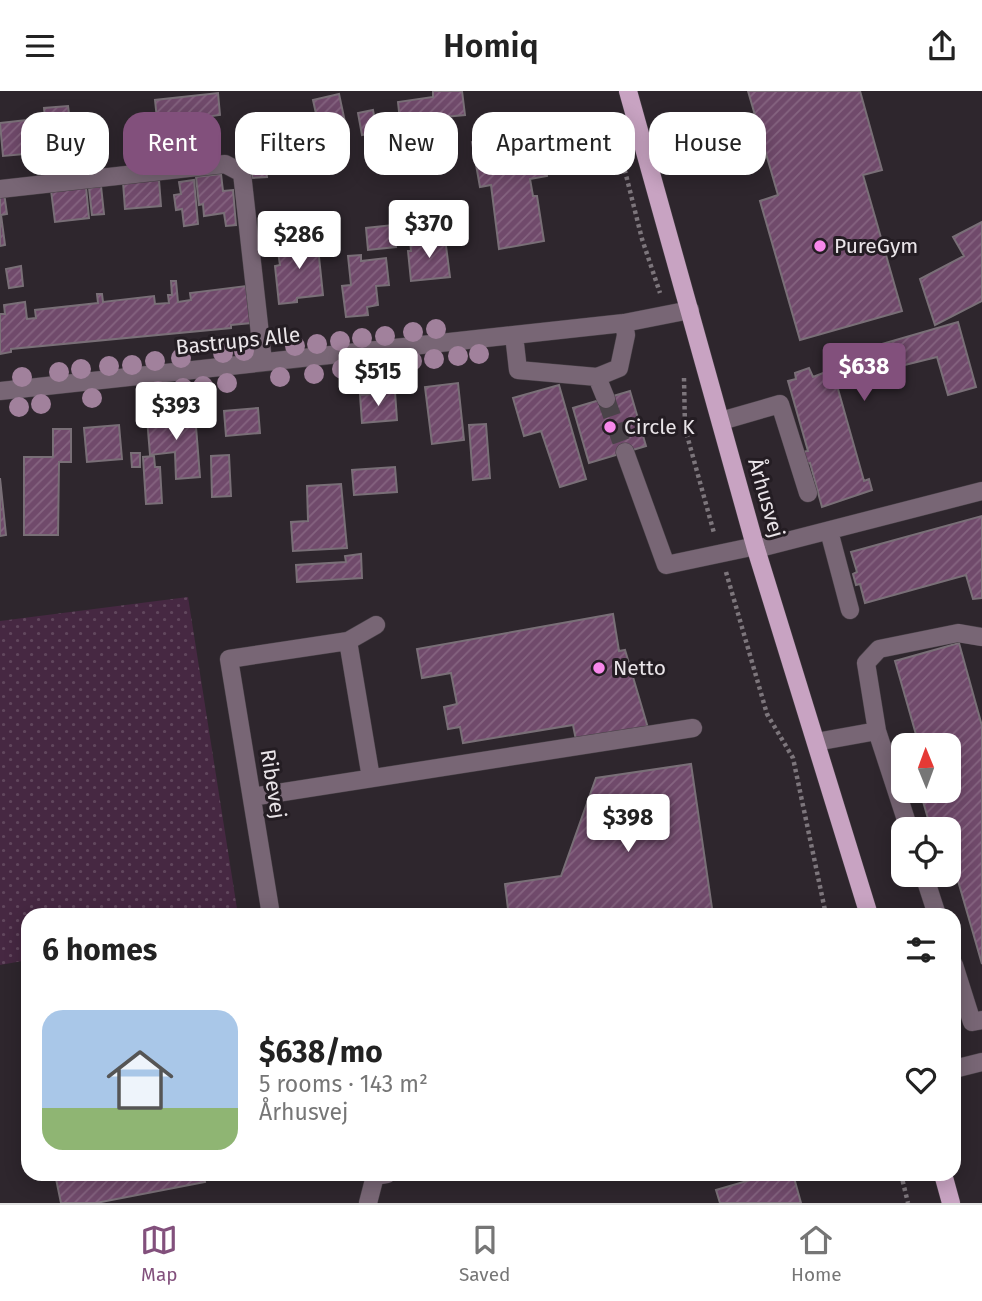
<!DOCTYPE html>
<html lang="en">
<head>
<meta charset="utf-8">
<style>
  body { margin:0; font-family:"Fira Sans",sans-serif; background:#f2f2f2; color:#222; height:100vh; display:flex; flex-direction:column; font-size:26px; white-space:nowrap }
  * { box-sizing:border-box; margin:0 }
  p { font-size:23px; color:#767676 }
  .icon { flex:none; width:38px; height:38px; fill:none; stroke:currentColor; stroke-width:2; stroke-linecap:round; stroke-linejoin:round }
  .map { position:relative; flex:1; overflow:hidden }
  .side { position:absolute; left:21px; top:817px; width:940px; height:273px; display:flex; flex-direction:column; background:#fff; border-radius:21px; box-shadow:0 4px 18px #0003 }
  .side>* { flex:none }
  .banner { position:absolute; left:21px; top:21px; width:942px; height:63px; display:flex; gap:14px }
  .needle { width:46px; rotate:359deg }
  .fabs { position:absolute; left:891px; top:642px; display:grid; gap:14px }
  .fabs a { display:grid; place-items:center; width:70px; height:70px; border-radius:14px; background:#fff; box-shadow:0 4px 18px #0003; font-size:35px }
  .price { position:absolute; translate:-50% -60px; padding:0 16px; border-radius:7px; background:#fff; color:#222; font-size:23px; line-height:46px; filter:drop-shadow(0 2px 4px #0008) }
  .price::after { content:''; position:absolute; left:50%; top:42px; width:21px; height:16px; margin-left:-10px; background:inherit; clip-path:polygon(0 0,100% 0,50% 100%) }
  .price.active { background:#82507c; color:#fff }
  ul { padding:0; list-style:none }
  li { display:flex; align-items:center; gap:21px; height:175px; padding:0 21px }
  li+li { border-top:2px solid #e0e0e0 }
  li span { display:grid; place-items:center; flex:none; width:196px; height:140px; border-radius:21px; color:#555 }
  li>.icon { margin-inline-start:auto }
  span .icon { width:84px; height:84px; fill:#fffc; stroke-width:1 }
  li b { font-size:30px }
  h2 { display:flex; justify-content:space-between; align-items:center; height:84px; padding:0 21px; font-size:30px }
  .chip { padding:0 24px; border-radius:21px; background:#fff; box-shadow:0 4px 18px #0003; font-size:24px; line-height:63px }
  .chip.active { background:#82507c; color:#fff }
  header { display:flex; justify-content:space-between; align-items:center; height:91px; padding:0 21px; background:#fff; font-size:32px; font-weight:600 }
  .menu { display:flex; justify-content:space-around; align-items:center; height:98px; border-top:2px solid #e0e0e0; background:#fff; font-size:19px; color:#767676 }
  .menu a { display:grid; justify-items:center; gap:4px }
  .menu .active { color:#82507c }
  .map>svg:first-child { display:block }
  .grass { fill:url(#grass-dots) }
  .building { fill:url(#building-hatch); stroke:#796f77; stroke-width:2 }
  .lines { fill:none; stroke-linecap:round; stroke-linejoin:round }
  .minor-tunnel { stroke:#4a4349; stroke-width:18; stroke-dasharray:18 9; stroke-linecap:butt }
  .minor-casing { stroke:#484147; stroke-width:19 }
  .major-casing { stroke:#484147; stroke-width:19 }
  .path { stroke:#7d767c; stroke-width:4.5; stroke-dasharray:3.5 3.5; stroke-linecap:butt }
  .minor { stroke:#786675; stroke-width:18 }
  .major { stroke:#c8a3c2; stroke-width:18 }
  .tree { fill:#a1819c }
  .poi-dot { fill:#f888eb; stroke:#241d23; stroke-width:2.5 }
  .labels { text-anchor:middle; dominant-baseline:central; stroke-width:6; stroke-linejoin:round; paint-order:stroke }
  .poi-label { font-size:21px; fill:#eae5e9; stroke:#241d23; text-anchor:start }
  .street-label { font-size:21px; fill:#eae5e9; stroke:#241d23 }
</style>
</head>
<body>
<header><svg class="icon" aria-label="menu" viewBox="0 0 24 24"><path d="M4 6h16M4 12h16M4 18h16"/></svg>Homiq<svg class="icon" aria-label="share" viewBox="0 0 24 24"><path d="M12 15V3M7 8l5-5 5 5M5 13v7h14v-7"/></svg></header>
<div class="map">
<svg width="982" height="1112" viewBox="0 0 982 1112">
  <defs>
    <pattern id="grass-dots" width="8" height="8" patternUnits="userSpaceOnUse" patternTransform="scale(1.75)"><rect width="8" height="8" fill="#462842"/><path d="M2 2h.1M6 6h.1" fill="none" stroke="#61475d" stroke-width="1.8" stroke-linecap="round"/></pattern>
    <pattern id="building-hatch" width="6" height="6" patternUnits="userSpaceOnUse" patternTransform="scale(1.75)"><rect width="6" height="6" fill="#704a6b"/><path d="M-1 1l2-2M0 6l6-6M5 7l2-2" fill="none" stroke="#856480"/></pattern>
  </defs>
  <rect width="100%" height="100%" fill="#2e262d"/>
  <!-- grass -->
  <path class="grass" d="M188,506L238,824H28V869L0,874V530Z"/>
  <!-- building -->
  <path class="building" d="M433,0H462L465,24L400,30L398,11L433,6Z
    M748,0H860L882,79L863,84L902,220L800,249L760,110L778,104Z
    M218,2L220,24L189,28L192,53L160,57L155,9Z
    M339,3L348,45L322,50L313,9Z
    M68,15L70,30L55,31L58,60L3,65L0,32L45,27L44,17Z
    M373,19L377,41L362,44L358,22Z
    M252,39L253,54L243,55L242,40Z
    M539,40L547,85L530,88L533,105H537L544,150L499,158L491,94L480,96L472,51Z
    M292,62L294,80L266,79L267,86L252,87V79L259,78L258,63Z
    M221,83L223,100L233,99L236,134L226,135L224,122L204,125L203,113L199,114L196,86Z
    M159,89L161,115L125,118L123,91Z
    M194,89L198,133L184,135L182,118L176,119L174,104L181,103L179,91Z
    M101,95L104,123L92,124L89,97Z
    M86,96L89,127L55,131L51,99Z
    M4,102L7,123L1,124L5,154L0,155V103Z
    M453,113L460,138L443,143L442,137L435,140L430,124L438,122L436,118Z
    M982,131V210L935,234L920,188L964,165L953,146Z
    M393,134L396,156L368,159L366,137Z
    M317,147L323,204L297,207V211L279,213L275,175L280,174L277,154Z
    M445,147L450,186L411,190L408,160H411L410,150Z
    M361,164V170L386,167L389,194L376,195L378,214L367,216L368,224L346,226L342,195L351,194L348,165Z
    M21,175L23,195L9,197L6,178Z
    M171,190H176L178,211L191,209L190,202L246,195L251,232L231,234V237L11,258V261L0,263V223H5L4,214L25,211L27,228L36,227L35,219L98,212L97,203H102L103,211L154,205L155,213L169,212L168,204H172Z
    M958,231L976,296L948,304L937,266L836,291L864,390L869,388L872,399L822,416L810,372L804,373L801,361L808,360L788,290L796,288L795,282L809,277L813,286L831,279L827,269Z
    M458,292L464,349L432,353L425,296Z
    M559,294L586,388L560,396L541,340L524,345L513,307Z
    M630,300L646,355L589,372L573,317Z
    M395,301L397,329L362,332L360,304Z
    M258,317L260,342L226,345L224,320Z
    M195,323L200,386L176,388L175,361L150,364L147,327Z
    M486,333L490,387L473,389L469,334Z
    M119,334L122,368L87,371L84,337Z
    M53,338H71V371H59L58,444H24V366H53Z
    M131,362H140V376H132Z
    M229,364L231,405L212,406L211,365Z
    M154,365L155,376H160L162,412L146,413L143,366Z
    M395,376L397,401L354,404L352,379Z
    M0,387L6,444L0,445Z
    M341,393L347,457L293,460L291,431L308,430L307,395Z
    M982,425V507L973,508L966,484L865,512L860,493L856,494L853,483L857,481L851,461Z
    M361,463L362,487L297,491L296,474L346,471L345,465Z
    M613,523L619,560L625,559L648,637L576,649L573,634L463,652L460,636L448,638L444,616L457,613L451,582L422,587L417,558Z
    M959,552L982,635V873L948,755V738H931L920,700H948V654H919L895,570Z
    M691,673L713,824H474L508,818L505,793L561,785L596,687Z
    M55,1083H203L205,1091L96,1112H61Z
    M771,1083H793L801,1112H720L716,1099Z"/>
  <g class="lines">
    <!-- minor-tunnel -->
    <path class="minor-tunnel" d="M606,308L625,361"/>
    <!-- minor casing -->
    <g class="minor-casing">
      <path id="minor" d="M0,98L225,73L242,82L263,270
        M514,244L518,279L597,286
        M0,300L624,232L690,219
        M606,308L597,286L619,277L626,244L624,232
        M721,330L780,313L808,402
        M625,361L666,474L756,455
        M829,440L850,519
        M756,458L982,400
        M348,550L371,687
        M877,640L909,738
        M816,651L877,640L866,572L879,558L958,542L982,546
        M252,706L693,637
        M924,784L937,824
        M271,824L229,568L348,550L376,534
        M954,874L972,931L982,929
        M954,978L982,971
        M368,1112L375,1085L387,1083"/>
    </g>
    <!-- major casing -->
    <g class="major-casing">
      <path id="major" d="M628,0L756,458L869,824
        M943,1083L951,1112"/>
    </g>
    <!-- path -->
    <path class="path" d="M623,72L642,148L660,202
      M684,287L685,337L714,442
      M726,481L767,623L793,667L826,824
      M901,1083L908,1112"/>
    <!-- minor -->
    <use href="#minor" class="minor"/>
    <!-- major -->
    <use href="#major" class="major"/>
  </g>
  <!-- trees -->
  <g class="tree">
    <circle cx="436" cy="238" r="10"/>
    <circle cx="413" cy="241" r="10"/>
    <circle cx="385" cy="245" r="10"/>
    <circle cx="362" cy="247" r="10"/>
    <circle cx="340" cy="250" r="10"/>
    <circle cx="317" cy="253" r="10"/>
    <circle cx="295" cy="255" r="10"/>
    <circle cx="244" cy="260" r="10"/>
    <circle cx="223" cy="262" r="10"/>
    <circle cx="479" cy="263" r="10"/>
    <circle cx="458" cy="265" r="10"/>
    <circle cx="181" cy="267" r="10"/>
    <circle cx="434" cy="268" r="10"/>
    <circle cx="155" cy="270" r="10"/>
    <circle cx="412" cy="270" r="10"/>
    <circle cx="132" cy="274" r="10"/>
    <circle cx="392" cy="274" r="10"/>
    <circle cx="109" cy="275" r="10"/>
    <circle cx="372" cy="276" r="10"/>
    <circle cx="81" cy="278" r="10"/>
    <circle cx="342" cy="278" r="10"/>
    <circle cx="59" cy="281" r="10"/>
    <circle cx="314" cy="283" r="10"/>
    <circle cx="22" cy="286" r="10"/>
    <circle cx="280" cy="286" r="10"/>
    <circle cx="227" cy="292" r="10"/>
    <circle cx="203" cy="295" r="10"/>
    <circle cx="183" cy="297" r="10"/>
    <circle cx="158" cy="300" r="10"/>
    <circle cx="92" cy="307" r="10"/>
    <circle cx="41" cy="313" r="10"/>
    <circle cx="19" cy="316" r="10"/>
  </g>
  <!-- markers -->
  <g class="poi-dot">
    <circle cx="820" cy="155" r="7"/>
    <circle cx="610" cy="336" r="7"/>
    <circle cx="599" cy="577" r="7"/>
  </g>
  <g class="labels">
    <!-- poi labels -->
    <g class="poi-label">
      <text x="834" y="155">PureGym</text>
      <text x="624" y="336">Circle K</text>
      <text x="613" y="577">Netto</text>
    </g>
    <!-- street labels -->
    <g class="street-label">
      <text transform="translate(238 250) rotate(-6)">Bastrups Alle</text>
      <text transform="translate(766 407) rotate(74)">Århusvej</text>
      <text transform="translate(273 693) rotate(81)">Ribevej</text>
    </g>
  </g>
</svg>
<div class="fabs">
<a><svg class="needle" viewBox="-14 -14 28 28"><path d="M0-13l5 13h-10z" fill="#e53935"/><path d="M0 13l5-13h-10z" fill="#767676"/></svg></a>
<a><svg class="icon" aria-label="locate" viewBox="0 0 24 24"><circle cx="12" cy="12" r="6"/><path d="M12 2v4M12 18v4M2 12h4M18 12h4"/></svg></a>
</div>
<b class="price" style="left:429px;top:169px">$370</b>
<b class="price" style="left:299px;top:180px">$286</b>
<b class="price active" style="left:864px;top:312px">$638</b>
<b class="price" style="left:378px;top:317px">$515</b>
<b class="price" style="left:176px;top:351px">$393</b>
<b class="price" style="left:628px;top:763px">$398</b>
<div class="banner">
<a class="chip">Buy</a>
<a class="chip active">Rent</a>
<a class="chip">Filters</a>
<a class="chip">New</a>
<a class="chip">Apartment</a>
<a class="chip">House</a>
</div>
<section class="side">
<h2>6 homes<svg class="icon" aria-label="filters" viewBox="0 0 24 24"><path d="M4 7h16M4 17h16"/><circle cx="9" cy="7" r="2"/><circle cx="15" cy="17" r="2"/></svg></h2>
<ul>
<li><span style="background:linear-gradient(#a9c7e8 70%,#8fb573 0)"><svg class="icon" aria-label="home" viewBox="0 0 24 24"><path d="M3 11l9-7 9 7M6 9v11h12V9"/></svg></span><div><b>$638/mo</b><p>5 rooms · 143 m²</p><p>Århusvej</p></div><svg class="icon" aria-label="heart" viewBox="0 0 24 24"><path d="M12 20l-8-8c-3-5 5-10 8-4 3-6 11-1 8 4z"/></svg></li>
</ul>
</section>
</div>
<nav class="menu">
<a class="active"><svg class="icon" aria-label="map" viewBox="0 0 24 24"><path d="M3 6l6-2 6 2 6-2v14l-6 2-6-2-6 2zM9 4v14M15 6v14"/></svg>Map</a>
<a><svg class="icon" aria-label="saved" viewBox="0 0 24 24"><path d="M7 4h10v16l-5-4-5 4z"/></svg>Saved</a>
<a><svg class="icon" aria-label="home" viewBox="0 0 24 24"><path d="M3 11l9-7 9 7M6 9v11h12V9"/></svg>Home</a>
</nav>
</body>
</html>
